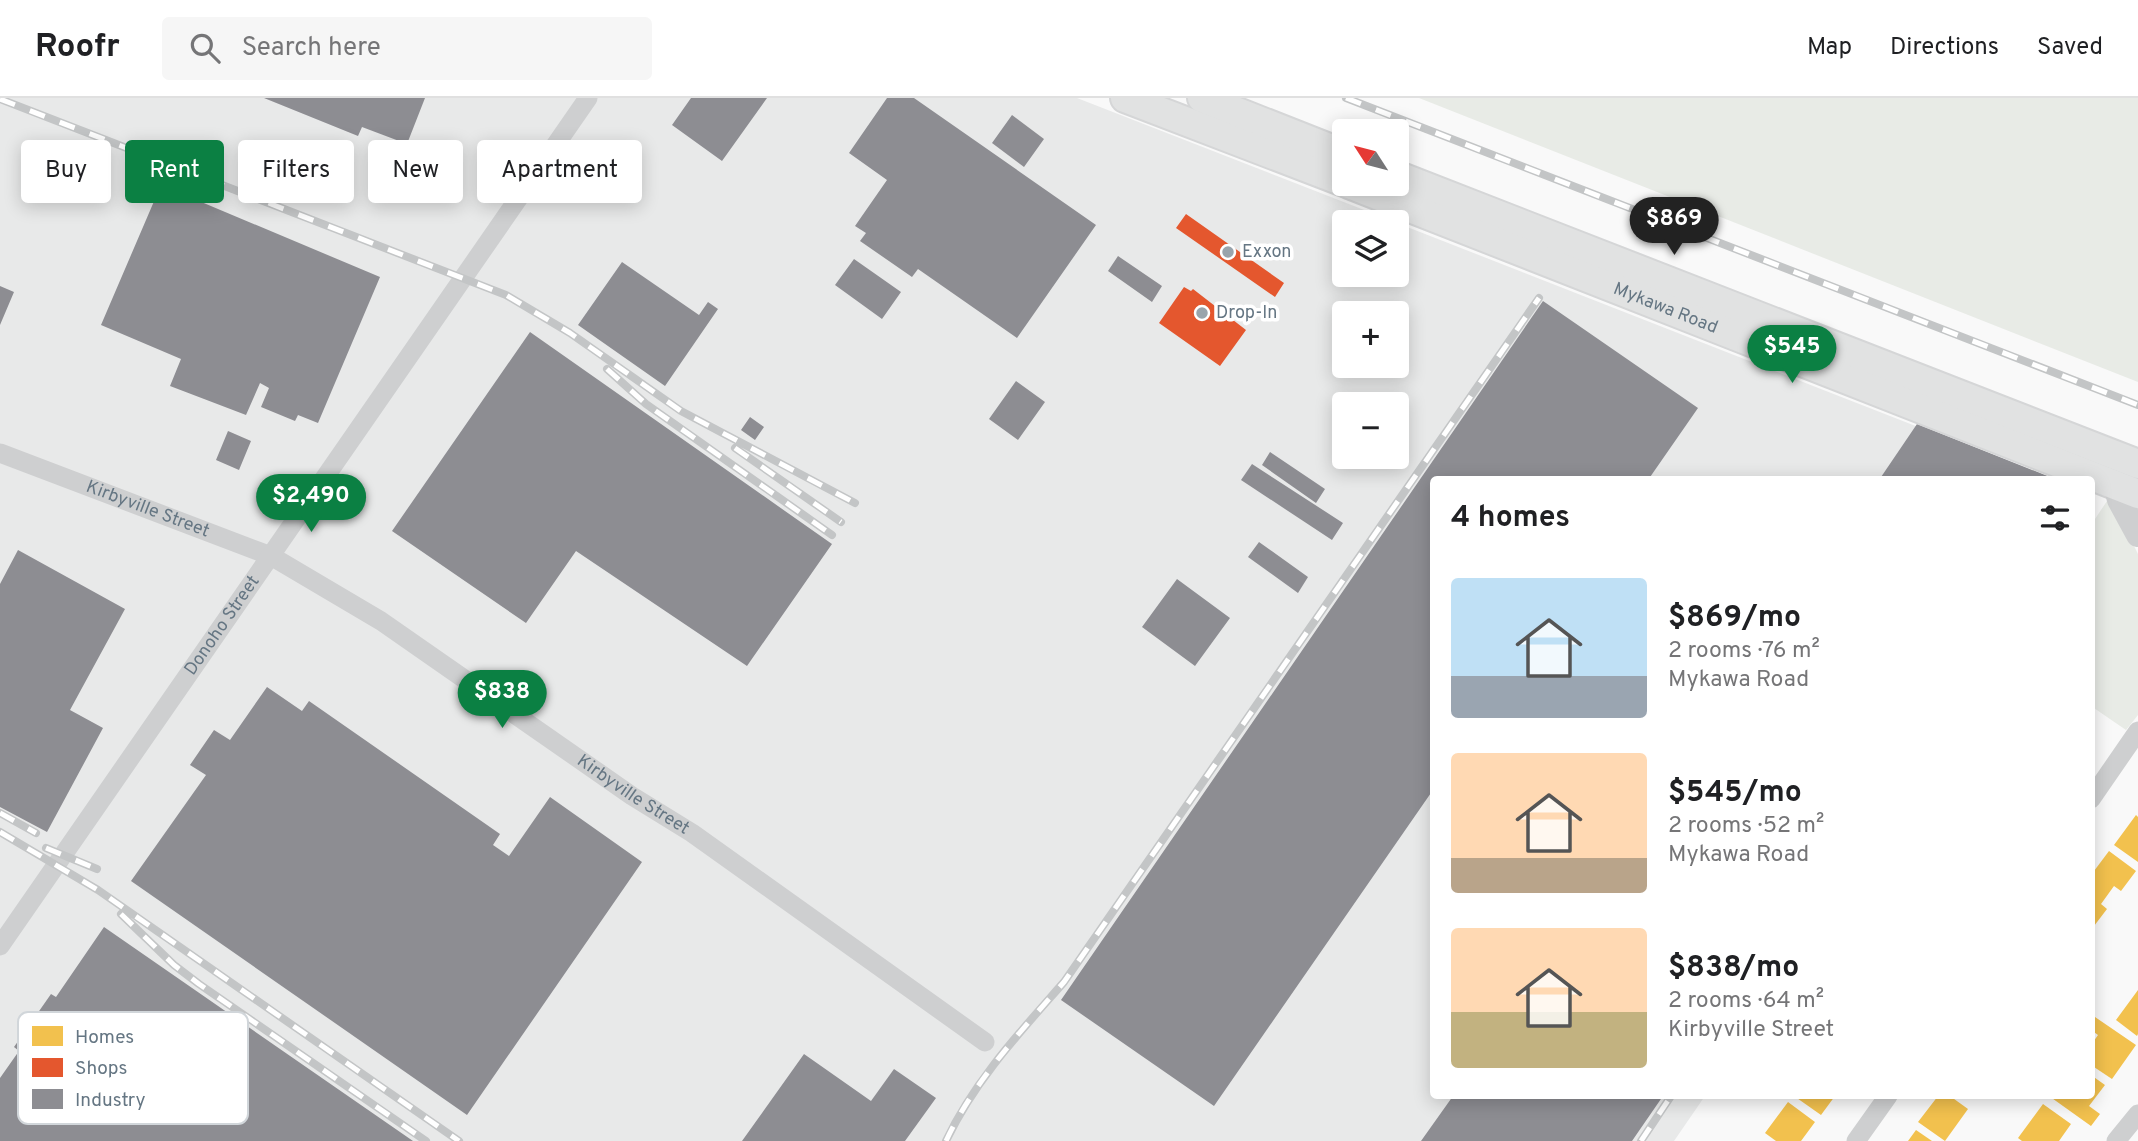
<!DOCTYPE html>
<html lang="en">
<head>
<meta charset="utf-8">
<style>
  body { margin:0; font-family:Overpass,sans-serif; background:#f6f6f6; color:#202124; height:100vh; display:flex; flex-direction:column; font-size:26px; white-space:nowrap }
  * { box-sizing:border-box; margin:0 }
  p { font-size:23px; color:#757577 }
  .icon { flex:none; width:38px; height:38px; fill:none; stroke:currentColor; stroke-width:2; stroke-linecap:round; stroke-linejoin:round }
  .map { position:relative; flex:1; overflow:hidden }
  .details { position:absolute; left:1430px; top:378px; width:665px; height:623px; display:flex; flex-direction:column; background:#fff; border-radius:7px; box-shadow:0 4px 18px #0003 }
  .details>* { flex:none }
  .hud { position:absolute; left:21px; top:42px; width:665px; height:63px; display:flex; gap:14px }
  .needle { width:46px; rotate:306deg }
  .buttons { position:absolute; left:1332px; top:21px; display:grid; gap:14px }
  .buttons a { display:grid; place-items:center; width:77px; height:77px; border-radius:7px; background:#fff; box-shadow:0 4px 18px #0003; font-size:35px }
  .price { position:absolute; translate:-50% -60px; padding:0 16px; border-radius:24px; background:#0b8043; color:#fff; font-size:23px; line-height:46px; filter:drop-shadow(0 2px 4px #0008) }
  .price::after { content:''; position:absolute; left:50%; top:42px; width:21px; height:16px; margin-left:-10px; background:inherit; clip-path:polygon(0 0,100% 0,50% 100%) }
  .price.current { background:#222; color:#fff }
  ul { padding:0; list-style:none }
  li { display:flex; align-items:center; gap:21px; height:175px; padding:0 21px }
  li span { display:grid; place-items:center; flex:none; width:196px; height:140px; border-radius:7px; color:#555 }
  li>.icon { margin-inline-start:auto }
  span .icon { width:84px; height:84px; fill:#fffc; stroke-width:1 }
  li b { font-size:30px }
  h2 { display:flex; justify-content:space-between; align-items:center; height:84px; padding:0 21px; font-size:30px }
  .chip { padding:0 24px; border-radius:7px; background:#fff; box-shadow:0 4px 18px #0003; font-size:24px; line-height:63px }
  .chip.current { background:#0b8043; color:#fff }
  header { display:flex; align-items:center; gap:42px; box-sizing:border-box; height:98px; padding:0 35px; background:#fff; border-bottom:2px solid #e0e0e0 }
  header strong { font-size:33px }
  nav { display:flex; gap:38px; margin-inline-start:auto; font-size:24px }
  .search { width:490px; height:63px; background:#f6f6f6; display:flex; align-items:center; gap:18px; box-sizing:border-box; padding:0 24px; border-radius:7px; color:#757577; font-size:26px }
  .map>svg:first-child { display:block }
  .built { fill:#e8e9e9; fill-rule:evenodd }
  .green { fill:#e8ebe6 }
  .homes { fill:#f2c14e }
  .shops { fill:#e4572e }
  .industry { fill:#8d8d92 }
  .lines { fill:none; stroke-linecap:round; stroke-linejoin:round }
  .secondary-casing { stroke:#d5d6d7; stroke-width:32 }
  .minor { stroke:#cecfd0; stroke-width:19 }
  .tertiary { stroke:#cecfd0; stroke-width:24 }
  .secondary { stroke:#e1e2e2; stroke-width:28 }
  .rail-casing { stroke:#c3c5c6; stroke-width:8 }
  .rail { stroke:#fff; stroke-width:5; stroke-dasharray:16; stroke-linecap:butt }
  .poi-dot { fill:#99a4ac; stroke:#fff; stroke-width:2.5 }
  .labels { text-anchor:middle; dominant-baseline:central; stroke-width:7; stroke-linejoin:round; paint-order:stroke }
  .poi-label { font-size:18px; fill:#657683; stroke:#fff; text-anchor:start }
  .street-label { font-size:18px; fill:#657683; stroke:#fff }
  .key { fill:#fff; stroke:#d1d6da; stroke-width:2 }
  .key-label { font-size:19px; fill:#657683 }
</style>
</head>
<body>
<header>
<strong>Roofr</strong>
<div class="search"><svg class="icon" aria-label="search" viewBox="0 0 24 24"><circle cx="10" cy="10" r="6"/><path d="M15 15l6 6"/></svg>Search here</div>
<nav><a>Map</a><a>Directions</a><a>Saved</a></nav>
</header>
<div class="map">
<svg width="2138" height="1043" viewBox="0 0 2138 1043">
  <rect width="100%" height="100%" fill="#f9f9f9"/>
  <!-- built -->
  <path class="built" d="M0,0H1077L1395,124H1344V177H1396L1397,125L2051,381L1433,382V998H1705L1674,1043H0ZM1344,215H1396V268H1344ZM1344,306H1396V359H1344Z"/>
  <!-- green -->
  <path class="green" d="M1419,0H2138V284Z
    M2107,403L2112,404L2138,456V617L2126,632L2091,608V427Z"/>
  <!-- homes -->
  <path class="homes" d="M2136,717L2138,719V764L2114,747Z
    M2109,753L2136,773L2121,793L2114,788L2101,806L2107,811L2091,832V777Z
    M2138,892V936L2137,938L2116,922Z
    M2095,919L2136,947L2112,981L2091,967V947L2098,937L2091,932Z
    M2091,977L2105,987L2089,1008L2100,1016L2091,1028L2049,998H2091Z
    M1794,998H1835L1821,1017Z
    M1938,998H1950L1968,1011L1945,1043L1918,1024Z
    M1788,1004L1815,1024L1801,1043H1776L1765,1035Z
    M2043,1006L2071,1026L2059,1043H2022L2018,1040Z
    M1916,1032L1932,1043H1908Z"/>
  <!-- shops -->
  <path class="shops" d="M1186,116L1284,185L1275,199L1176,130Z
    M1184,189L1191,193L1193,191L1246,232L1220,268L1159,225Z"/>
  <!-- industry -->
  <path class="industry" d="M264,0H425L407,46L362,29L358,38Z
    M691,0H767L722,63L672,27Z
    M887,0H914L1096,127L1017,240L918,171L912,179L860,143L866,135L855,128L887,82L849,55Z
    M1012,17L1044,41L1024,69L992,45Z
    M161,87L380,179L318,325L298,317L295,323L261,309L269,290L260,285L246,317L170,288L181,261L101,227Z
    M1118,158L1162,188L1152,204L1108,173Z
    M854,161L901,194L882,221L835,187Z
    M622,164L699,217L708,204L718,211L665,288L578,227Z
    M0,188L14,194L0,227Z
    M1543,203L1698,310L1648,382H1433V692L1214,1008L1061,902Z
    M530,234L832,446L747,568L576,453L526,525L392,433Z
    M1016,283L1045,304L1018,342L989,321Z
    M750,319L764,329L755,342L741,332Z
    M1917,326L2055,381V382H1879Z
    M228,333L251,343L239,372L216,362Z
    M1270,354L1325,391L1316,405L1262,367Z
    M1252,366L1343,425L1332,442L1241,382Z
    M1259,444L1308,479L1298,495L1248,459Z
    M18,452L125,511L70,612L103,630L47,734L0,709V486Z
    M1177,481L1230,520L1195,568L1142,529Z
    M267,589L302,613L309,603L500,736L493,747L509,758L550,699L642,764L467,1017L131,783L206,677L190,667L214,632L230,642Z
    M104,829L413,1043H0V980L19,953L14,949L51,896L56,899Z
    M804,956L871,1003L894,971L936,1000L905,1043H742Z
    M1453,998H1663L1632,1043H1421Z"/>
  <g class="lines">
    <!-- secondary casing -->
    <g class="secondary-casing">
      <g id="secondary">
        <path d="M1125,0L1344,84"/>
        <path d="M1202,0L1344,56"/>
        <path d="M1396,77L2138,366"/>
        <path id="s3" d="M1349,86L2138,396"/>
      </g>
    </g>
    <!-- minor -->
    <g class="minor">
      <path id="s1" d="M0,355L271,458L381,523L632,698L692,735L985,944"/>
      <path d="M2091,701L2138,633"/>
      <path id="s2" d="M0,848L588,0"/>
      <path d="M1856,1043L1888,998"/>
      <path d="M2116,1043L2138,1016"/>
    </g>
    <!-- tertiary -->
    <path class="tertiary" d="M2115,387L2119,402L2138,437"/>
    <!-- secondary -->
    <use href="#secondary" class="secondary"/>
    <!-- rail casing -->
    <g class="rail-casing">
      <path id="rail" d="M1346,0L2138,307
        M0,1L506,197L570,235L681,313L855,405
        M607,271L646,306L832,437
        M735,350L841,424
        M0,715L36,735
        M0,734L98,792L459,1043
        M46,750L97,771
        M121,816L174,867L199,886L426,1043
        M946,1043C974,983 1021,933 1064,884L1539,200
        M1641,1043L1671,998"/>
    </g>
    <!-- rail -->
    <use href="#rail" class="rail"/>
  </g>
  <!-- markers -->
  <g class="poi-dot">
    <circle cx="1228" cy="154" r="7"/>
    <circle cx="1202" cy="215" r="7"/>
  </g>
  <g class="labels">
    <!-- poi labels -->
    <g class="poi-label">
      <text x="1242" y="154">Exxon</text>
      <text x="1216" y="215">Drop-In</text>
    </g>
    <!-- street labels -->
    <g class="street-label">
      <text stroke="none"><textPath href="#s3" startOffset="340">Mykawa Road</textPath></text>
      <text stroke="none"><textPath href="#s1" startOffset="158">Kirbyville Street</textPath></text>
      <text stroke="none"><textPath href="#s2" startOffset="390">Donoho Street</textPath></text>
      <text stroke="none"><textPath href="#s1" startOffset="724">Kirbyville Street</textPath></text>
    </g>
  </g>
  <!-- legend -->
  <rect x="18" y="914" width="230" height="112" rx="10" class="key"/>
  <rect x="32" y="928" width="31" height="20" fill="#f2c14e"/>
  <rect x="32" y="960" width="31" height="19" fill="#e4572e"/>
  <rect x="32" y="991" width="31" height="20" fill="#8d8d92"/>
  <g class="key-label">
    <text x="75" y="945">Homes</text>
    <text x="75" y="976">Shops</text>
    <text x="75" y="1008">Industry</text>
  </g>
</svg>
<div class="buttons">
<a><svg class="needle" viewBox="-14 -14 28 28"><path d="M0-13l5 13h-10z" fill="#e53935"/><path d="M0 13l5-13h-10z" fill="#757577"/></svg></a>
<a><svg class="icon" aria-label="layers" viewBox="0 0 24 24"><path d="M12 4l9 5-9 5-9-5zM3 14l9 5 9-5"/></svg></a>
<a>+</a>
<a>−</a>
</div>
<b class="price current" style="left:1674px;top:159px">$869</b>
<b class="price" style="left:1792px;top:287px">$545</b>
<b class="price" style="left:311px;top:436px">$2,490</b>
<b class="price" style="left:502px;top:632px">$838</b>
<div class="hud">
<a class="chip">Buy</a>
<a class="chip current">Rent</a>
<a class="chip">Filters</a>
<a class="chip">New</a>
<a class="chip">Apartment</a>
</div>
<section class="details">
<h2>4 homes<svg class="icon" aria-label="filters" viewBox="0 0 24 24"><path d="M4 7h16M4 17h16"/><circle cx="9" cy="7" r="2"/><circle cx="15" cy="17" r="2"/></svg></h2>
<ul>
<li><span style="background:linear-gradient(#bfe0f5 70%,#9aa5b1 0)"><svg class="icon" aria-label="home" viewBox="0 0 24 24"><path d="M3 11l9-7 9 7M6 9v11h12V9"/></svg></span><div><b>$869/mo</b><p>2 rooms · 76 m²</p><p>Mykawa Road</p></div></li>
<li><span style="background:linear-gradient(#ffd9b3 75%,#b9a48a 0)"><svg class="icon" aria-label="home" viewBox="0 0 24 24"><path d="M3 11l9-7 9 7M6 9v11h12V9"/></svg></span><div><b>$545/mo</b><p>2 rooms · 52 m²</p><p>Mykawa Road</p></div></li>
<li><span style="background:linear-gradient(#ffd9b3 60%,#c2b280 0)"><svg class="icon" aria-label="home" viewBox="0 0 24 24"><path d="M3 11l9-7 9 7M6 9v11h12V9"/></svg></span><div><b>$838/mo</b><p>2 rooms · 64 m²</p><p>Kirbyville Street</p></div></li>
</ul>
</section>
</div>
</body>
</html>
